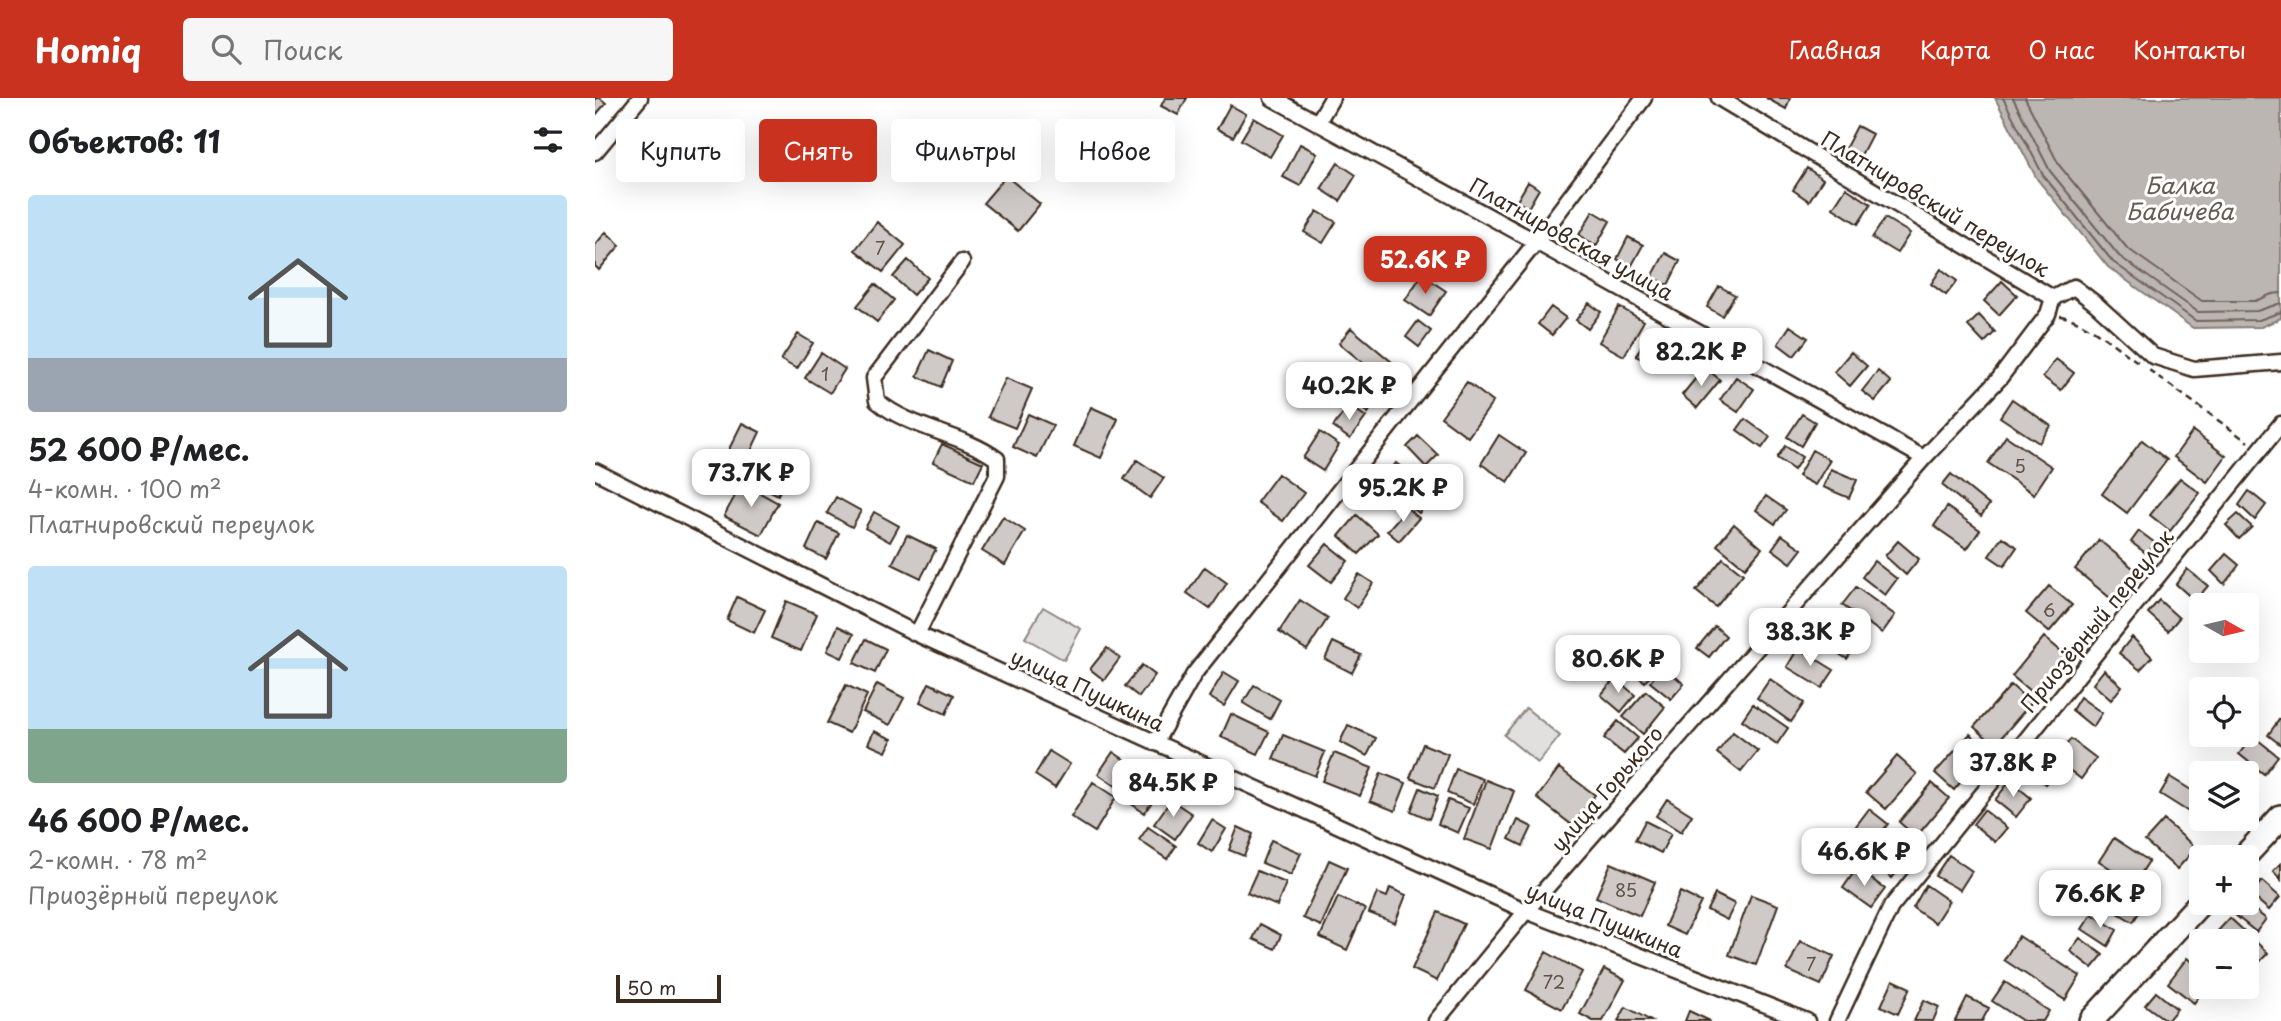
<!DOCTYPE html>
<html lang="ru">
<head>
<meta charset="utf-8">
<style>
  body { margin:0; font-family:"Playpen Sans",sans-serif; background:#f6f6f6; color:#202124; height:100vh; display:flex; flex-direction:column; font-size:26px; white-space:nowrap }
  * { box-sizing:border-box; margin:0 }
  p { font-size:23px; color:#757577 }
  .icon { flex:none; width:38px; height:38px; fill:none; stroke:currentColor; stroke-width:2; stroke-linecap:round; stroke-linejoin:round }
  .map { position:relative; flex:1; overflow:hidden }
  .sheet { display:flex; flex-direction:column; background:#fff; width:595px }
  .sheet>* { flex:none }
  .top-card { position:absolute; left:21px; top:21px; width:665px; height:63px; display:flex; gap:14px }
  .needle { width:46px; rotate:98deg }
  .buttons { position:absolute; left:1594px; top:495px; display:grid; gap:14px }
  .buttons a { display:grid; place-items:center; width:70px; height:70px; border-radius:7px; background:#fff; box-shadow:0 7px 28px #0002; font-size:35px }
  .scale { position:absolute; left:21px; bottom:18px; width:105px; box-sizing:border-box; padding-left:7px; border:4px solid #3b2a1e; border-top:0; font-size:19px; line-height:24px; white-space:nowrap; color:#3b2a1e; -webkit-text-stroke:5px #fff; paint-order:stroke }
  .price { position:absolute; translate:-50% -60px; padding:0 16px; border-radius:14px; background:#fff; color:#222; font-size:23px; line-height:46px; filter:drop-shadow(0 2px 4px #0008) }
  .price::after { content:''; position:absolute; left:50%; top:42px; width:21px; height:16px; margin-left:-10px; background:inherit; clip-path:polygon(0 0,100% 0,50% 100%) }
  .price.selected { background:#c8321e; color:#fff }
  ul { padding:0; list-style:none }
  li { display:grid; align-content:center; gap:14px; height:371px; padding:0 28px }
  li span { display:grid; place-items:center; height:217px; border-radius:7px; color:#555 }
  li>.icon { margin-inline-start:auto }
  span .icon { width:126px; height:126px; fill:#fffc; stroke-width:1 }
  li b { font-size:30px }
  h2 { display:flex; justify-content:space-between; align-items:center; height:84px; padding:0 28px; font-size:30px }
  .pill { padding:0 24px; border-radius:7px; background:#fff; box-shadow:0 7px 28px #0002; font-size:24px; line-height:63px }
  .pill.selected { background:#c8321e; color:#fff }
  header { display:flex; align-items:center; gap:42px; box-sizing:border-box; height:98px; padding:0 35px; background:#c8321e; color:#fff }
  header strong { font-size:33px }
  nav { display:flex; gap:38px; margin-inline-start:auto; font-size:24px }
  .search { width:490px; height:63px; background:#f6f6f6; display:flex; align-items:center; gap:18px; box-sizing:border-box; padding:0 24px; border-radius:7px; color:#757577; font-size:26px }
  main { display:flex; flex:1; min-height:0 }
  .map>svg:first-child { display:block }
  .green { fill:#e2e0de; stroke:#8e857e; stroke-width:2 }
  .water { fill:#bcb6b3; stroke:#887e77; stroke-width:2 }
  .lines { fill:none; stroke-linecap:round; stroke-linejoin:round }
  .shore { stroke:#6f625a; stroke-width:2 }
  .building { fill:#cfcac7; stroke:#3b2a1e; stroke-width:2 }
  .minor-casing { stroke:#3b2a1e; stroke-width:19 }
  .primary-casing { stroke:#3b2a1e; stroke-width:28 }
  .path { stroke:#3b2a1e; stroke-width:2.5; stroke-dasharray:7 5; stroke-linecap:butt }
  .minor { stroke:#fff; stroke-width:14 }
  .primary { stroke:#fff; stroke-width:23 }
  .labels { text-anchor:middle; dominant-baseline:central; stroke-width:6; stroke-linejoin:round; paint-order:stroke }
  .number-label { font-size:18px; fill:#605248 }
  .street-label { font-size:21px; fill:#3b2a1e; stroke:#fff }
  .water-label { font-size:23px; font-style:italic; fill:#685b52; stroke:#fff }
</style>
</head>
<body>
<header>
<strong>Homiq</strong>
<div class="search"><svg class="icon" aria-label="search" viewBox="0 0 24 24"><circle cx="10" cy="10" r="6"/><path d="M15 15l6 6"/></svg>Поиск</div>
<nav><a>Главная</a><a>Карта</a><a>О нас</a><a>Контакты</a></nav>
</header>
<main>
<section class="sheet">
<h2>Объектов: 11<svg class="icon" aria-label="filters" viewBox="0 0 24 24"><path d="M4 7h16M4 17h16"/><circle cx="9" cy="7" r="2"/><circle cx="15" cy="17" r="2"/></svg></h2>
<ul>
<li><span style="background:linear-gradient(#bfe0f5 75%,#9aa5b1 0)"><svg class="icon" aria-label="home" viewBox="0 0 24 24"><path d="M3 11l9-7 9 7M6 9v11h12V9"/></svg></span><div><b>52 600 ₽/мес.</b><p>4-комн. · 100 m²</p><p>Платнировский переулок</p></div></li>
<li><span style="background:linear-gradient(#bfe0f5 75%,#7fa58c 0)"><svg class="icon" aria-label="home" viewBox="0 0 24 24"><path d="M3 11l9-7 9 7M6 9v11h12V9"/></svg></span><div><b>46 600 ₽/мес.</b><p>2-комн. · 78 m²</p><p>Приозёрный переулок</p></div></li>
</ul>
</section>
<div class="map">
<svg width="1686" height="923" viewBox="0 0 1686 923">
  <rect width="100%" height="100%" fill="#fff"/>
  <filter id="ink" filterUnits="userSpaceOnUse"><feTurbulence type="fractalNoise" baseFrequency=".0143" numOctaves="2"/><feDisplacementMap in="SourceGraphic" scale="14" xChannelSelector="R" yChannelSelector="G"/><feConvolveMatrix kernelMatrix="1 2 1 2 8 2 1 2 1" color-interpolation-filters="sRGB"/></filter>
  <g filter="url(#ink)">
    <!-- green -->
    <path class="green" d="M448,509L486,531L469,562L430,540Z
      M931,610L965,638L943,665L909,637Z"/>
    <!-- water -->
    <path class="water" d="M1400,0H1686V220L1666,229L1598,230L1513,169L1442,81Z"/>
    <g class="lines">
      <!-- shore -->
      <path class="shore" d="M1408,0L1448,77L1518,164L1601,223L1664,222L1686,214
        M1418,0L1455,73L1524,158L1603,214L1662,213L1686,205
        M1430,0L1464,67L1532,150L1607,203H1660L1677,196L1686,195"/>
    </g>
    <!-- building -->
    <path class="building" d="M0,0H5L11,5L0,18Z
      M570,0H592L583,17L566,8Z
      M1171,0H1195L1191,11Z
      M635,7L651,16L638,39L622,31Z
      M659,20L688,37L675,59L646,42Z
      M1262,28L1277,36L1265,59L1250,51Z
      M705,46L722,55L705,88L688,79Z
      M743,65L761,77L745,103L726,91Z
      M1212,70L1228,81L1214,103L1198,92Z
      M411,78L445,106L423,133L388,105Z
      M933,84L944,91L933,110L922,103Z
      M1251,90L1276,106L1263,126L1238,110Z
      M722,113L741,124L728,145L709,134Z
      M998,113L1015,123L1001,148L984,137Z
      M1290,120L1315,135L1302,155L1277,140Z
      M282,124L310,147L288,174L260,152Z
      M11,134L25,147L4,172L0,168V147Z
      M1033,139L1048,147L1036,169L1022,161Z
      M1070,155L1085,163L1073,187L1057,179Z
      M313,162L333,180L318,197L298,179Z
      M1346,171L1362,183L1351,197L1336,186Z
      M827,177L851,193L834,218L810,202Z
      M1407,183L1422,197L1404,217L1389,203Z
      M280,186L299,202L282,224L262,208Z
      M1124,188L1140,197L1127,218L1112,209Z
      M994,205L1006,214L993,231L981,222Z
      M956,209L971,220L957,237L943,226Z
      M1024,209L1049,223L1029,258L1004,244Z
      M1384,217L1400,234L1389,245L1373,228Z
      M823,223L836,233L824,249L811,239Z
      M1056,228L1074,238L1058,267L1041,258Z
      M1195,228L1213,240L1199,258L1183,246Z
      M756,230L810,275L798,290L744,245Z
      M203,236L218,245L202,271L186,262Z
      M334,252L357,263L346,289L322,278Z
      M1256,254L1272,268L1255,288L1239,274Z
      M226,255L250,271L235,295L210,280Z
      M1461,261L1479,275L1466,292L1448,279Z
      M1110,269L1125,282L1102,310L1087,297Z
      M1283,273L1296,284L1280,303L1267,293Z
      M753,274L785,297L773,315L740,291Z
      M1141,279L1159,291L1143,314L1125,302Z
      M411,280L437,291L420,330L393,319Z
      M872,284L898,304L873,339L846,319Z
      M1417,301L1456,328L1444,345L1405,319Z
      M754,307L771,319L755,341L738,329Z
      M496,309L523,321L506,360L479,348Z
      M433,316L458,327L442,360L418,349Z
      M1207,316L1220,324L1206,348L1192,339Z
      M1150,321L1175,339L1167,350L1142,332Z
      M147,325L165,334L149,368L130,359Z
      M1598,333L1631,358L1612,384L1579,359Z
      M725,334L744,347L728,373L708,360Z
      M904,337L931,355L913,384L886,366Z
      M823,338L843,357L831,369L812,349Z
      M1411,338L1457,369L1439,396L1393,365Z
      M1547,342L1572,362L1532,415L1507,396Z
      M347,346L388,365L379,383L338,364Z
      M1190,348L1207,359L1199,372L1182,360Z
      M1217,352L1235,362L1220,387L1203,378Z
      M158,362L191,378L183,397L149,380Z
      M542,362L569,380L555,400L529,381Z
      M801,365L839,396L824,415L786,384Z
      M1236,371L1262,382L1254,400L1228,389Z
      M683,376L709,395L688,423L662,404Z
      M1356,376L1394,407L1386,418L1347,387Z
      M1585,380L1605,395L1575,433L1555,417Z
      M147,385L183,405L166,437L129,418Z
      M1654,393L1671,407L1660,422L1644,407Z
      M1171,398L1191,412L1180,426L1161,412Z
      M241,399L266,413L257,429L232,415Z
      M1352,409L1385,432L1372,451L1339,428Z
      M812,410L824,420L804,443L792,433Z
      M279,414L304,428L295,444L270,430Z
      M1643,416L1657,429L1644,441L1631,427Z
      M762,417L783,436L764,456L744,438Z
      M408,419L430,433L410,467L387,453Z
      M223,425L244,435L231,461L211,451Z
      M1139,426L1167,450L1150,470L1122,447Z
      M1544,433L1560,445L1552,456L1536,444Z
      M312,437L341,451L326,480L297,466Z
      M1187,437L1207,451L1196,465L1177,451Z
      M1407,439L1422,449L1409,468L1394,458Z
      M1504,442L1544,475L1520,504L1480,471Z
      M1303,443L1324,461L1311,477L1290,458Z
      M732,446L753,463L736,484L714,467Z
      M1631,456L1644,467L1629,486L1616,473Z
      M1128,460L1148,476L1121,509L1101,493Z
      M1279,463L1302,481L1290,497L1267,479Z
      M610,469L632,485L615,511L592,495Z
      M1592,471L1613,488L1600,503L1581,486Z
      M764,476L778,485L762,510L748,500Z
      M1454,488L1477,507L1454,534L1431,515Z
      M1261,489L1300,517L1287,535L1247,507Z
      M142,499L170,512L159,535L132,522Z
      M705,502L733,520L712,552L684,534Z
      M1564,502L1584,520L1573,533L1553,515Z
      M191,503L222,516L206,553L176,540Z
      M1233,521L1265,541L1252,561L1220,541Z
      M243,528L259,536L247,560L232,553Z
      M1120,528L1131,538L1114,559L1102,550Z
      M1053,538L1073,555L1050,584L1029,567Z
      M1449,539L1473,559L1441,598L1417,578Z
      M1537,539L1557,559L1545,572L1524,555Z
      M271,541L291,551L280,575L259,565Z
      M738,544L766,557L757,575L730,561Z
      M512,550L525,560L509,582L495,571Z
      M1203,550L1239,572L1227,590L1192,569Z
      M547,567L560,577L544,599L530,588Z
      M1068,568L1089,586L1076,601L1055,584Z
      M1509,572L1527,588L1516,602L1498,586Z
      M629,574L644,583L629,608L614,599Z
      M1020,580L1040,597L1026,614L1006,597Z
      M1175,581L1209,605L1196,624L1162,600Z
      M334,585L359,597L351,616L325,604Z
      M282,586L309,600L295,627L268,614Z
      M251,587L272,597L254,635L232,625Z
      M659,587L685,602L675,621L648,605Z
      M1416,587L1436,605L1400,647L1379,629Z
      M1051,593L1070,609L1048,636L1028,619Z
      M1485,599L1507,615L1498,629L1477,612Z
      M1158,606L1193,630L1182,646L1147,622Z
      M636,616L674,634L663,656L626,639Z
      M1686,619V647L1673,637Z
      M1023,623L1043,640L1029,656L1009,640Z
      M753,627L781,640L772,658L745,644Z
      M279,633L297,641L291,654L273,646Z
      M1138,634L1163,653L1146,674L1122,655Z
      M1375,636L1393,652L1359,692L1340,675Z
      M688,637L730,654L720,678L678,661Z
      M1658,638L1683,658L1669,676L1644,656Z
      M1476,641L1501,660L1486,681L1460,661Z
      M828,646L853,656L840,690L815,680Z
      M454,653L475,666L460,690L440,677Z
      M518,654L536,666L521,688L503,676Z
      M739,655L777,670L765,698L727,683Z
      M1441,655L1461,673L1450,686L1430,668Z
      M1302,658L1322,676L1291,711L1271,694Z
      M964,670L1000,697L977,727L942,700Z
      M861,671L888,681L878,706L852,695Z
      M786,675L811,685L800,713L775,703Z
      M1575,679L1606,698V721H1625L1619,730L1565,696Z
      M891,682L919,693L897,751L869,741Z
      M1415,683L1436,700L1421,719L1400,702Z
      M498,684L521,699L500,734L476,719Z
      M549,684L564,694L549,715L534,704Z
      M1337,685L1354,700L1321,739L1304,724Z
      M825,690L843,698L834,721L816,713Z
      M1072,701L1097,717L1086,734L1061,718Z
      M576,702L597,716L580,741L559,726Z
      M853,702L874,710L863,735L843,726Z
      M1274,711L1293,726L1269,756L1251,741Z
      M1389,712L1412,730L1400,744L1378,726Z
      M617,722L631,731L617,754L603,745Z
      M923,722L937,729L928,748L914,741Z
      M1569,722L1601,750L1582,771L1550,743Z
      M1050,723L1076,736L1066,755L1040,742Z
      M553,729L581,748L572,761L544,742Z
      M643,729L658,736L649,758L634,752Z
      M1519,740L1554,763L1539,786L1504,763Z
      M676,742L706,755L696,777L667,765Z
      M1287,746L1310,764L1297,780L1275,762Z
      M1354,757L1377,773L1365,792L1340,778Z
      M734,762L752,770L726,828L708,820Z
      M1016,765L1060,784L1045,818L1001,799Z
      M1686,765V782L1678,773Z
      M1262,770L1290,791L1276,810L1248,790Z
      M662,773L691,785L682,808L652,795Z
      M1498,773L1550,805L1538,824L1486,793Z
      M1667,783L1685,799L1674,812L1655,796Z
      M1331,787L1354,803L1340,825L1318,810Z
      M795,790L811,797L800,825L774,815L782,795L792,799Z
      M1085,794L1106,804L1090,837L1070,828Z
      M1120,796L1140,806L1132,822L1112,812Z
      M1156,797L1183,807L1161,867L1134,857Z
      M743,799L770,811L752,852L725,839Z
      M1651,805L1671,821L1661,834L1640,817Z
      M843,814L869,826L842,883L817,871Z
      M1497,816L1522,832L1513,848L1487,831Z
      M1635,820L1673,855L1657,872L1652,867V844H1627L1620,836Z
      M665,826L686,837L680,851L658,841Z
      M1424,838L1485,878L1470,902L1409,862Z
      M1485,840L1508,857L1497,870L1475,853Z
      M1205,843L1239,858L1226,887L1192,872Z
      M951,854L987,874L967,911L931,892Z
      M1592,860L1606,872V889H1611L1599,905L1573,885Z
      M1009,871L1030,882L1008,923H998L985,916Z
      M1298,882L1315,890L1303,916L1286,908Z
      M1410,884L1454,913L1448,923H1428L1397,903Z
      M1561,894L1582,911L1572,923L1550,907Z
      M1372,899L1394,910L1387,923H1360Z
      M1329,902L1344,909L1338,923H1319Z
      M1031,909L1056,923H1023Z
      M1094,913L1115,923H1090Z"/>
    <g class="lines">
      <!-- minor casing -->
      <g class="minor-casing">
        <path id="minor" d="M677,0L941,144L1329,360
          M1124,0L1458,200L1479,189L1501,206L1558,258L1599,271L1686,264
          M723,24L737,0
          M0,54L45,0
          M0,373L322,536L931,813L1212,923
          M322,536L402,378V361C366,335 317,332 282,303L279,280L367,164
          M560,645L599,576L941,144L1049,0
          M841,923L931,813L1329,360L1404,281L1453,216L1458,200
          M1242,923L1296,809L1686,326"/>
      </g>
      <!-- primary casing -->
      <g class="primary-casing">
        <path id="primary" d="M1648,760L1686,719
          M1496,923L1606,804"/>
      </g>
      <!-- path -->
      <path class="path" d="M1465,218C1489,221 1522,250 1543,264
        M1554,272L1653,344"/>
      <!-- minor -->
      <use href="#minor" class="minor"/>
      <!-- primary -->
      <use href="#primary" class="primary"/>
    </g>
  </g>
  <g class="labels">
    <!-- number labels -->
    <g class="number-label">
      <text x="285" y="149">7</text>
      <text x="230" y="275">1</text>
      <text x="1425" y="367">5</text>
      <text x="1454" y="511">6</text>
      <text x="1031" y="791">85</text>
      <text x="1216" y="865">7</text>
      <text x="959" y="883">72</text>
    </g>
    <!-- street labels -->
    <g class="street-label">
      <text transform="translate(1341 105) rotate(31)">Платнировский переулок</text>
      <text transform="translate(977 140) rotate(29)">Платнировская улица</text>
      <text transform="translate(1501 522) rotate(-51)">Приозёрный переулок</text>
      <text transform="translate(493 591) rotate(25)">улица Пушкина</text>
      <text transform="translate(1011 690) rotate(-49)">улица Горького</text>
      <text transform="translate(1010 821) rotate(22)">улица Пушкина</text>
    </g>
    <!-- water labels -->
    <g class="water-label">
      <text x="1585" y="86">Балка<tspan x="1585" dy="26">Бабичева</tspan></text>
    </g>
  </g>
</svg>
<div class="buttons">
<a><svg class="needle" viewBox="-14 -14 28 28"><path d="M0-13l5 13h-10z" fill="#e53935"/><path d="M0 13l5-13h-10z" fill="#757577"/></svg></a>
<a><svg class="icon" aria-label="locate" viewBox="0 0 24 24"><circle cx="12" cy="12" r="6"/><path d="M12 2v4M12 18v4M2 12h4M18 12h4"/></svg></a>
<a><svg class="icon" aria-label="layers" viewBox="0 0 24 24"><path d="M12 4l9 5-9 5-9-5zM3 14l9 5 9-5"/></svg></a>
<a>+</a>
<a>−</a>
</div>
<div class="scale">50 m</div>
<b class="price selected" style="left:830px;top:198px">52.6K ₽</b>
<b class="price" style="left:1106px;top:290px">82.2K ₽</b>
<b class="price" style="left:754px;top:324px">40.2K ₽</b>
<b class="price" style="left:156px;top:411px">73.7K ₽</b>
<b class="price" style="left:808px;top:426px">95.2K ₽</b>
<b class="price" style="left:1215px;top:570px">38.3K ₽</b>
<b class="price" style="left:1023px;top:597px">80.6K ₽</b>
<b class="price" style="left:1418px;top:701px">37.8K ₽</b>
<b class="price" style="left:578px;top:721px">84.5K ₽</b>
<b class="price" style="left:1269px;top:790px">46.6K ₽</b>
<b class="price" style="left:1505px;top:832px">76.6K ₽</b>
<div class="top-card">
<a class="pill">Купить</a>
<a class="pill selected">Снять</a>
<a class="pill">Фильтры</a>
<a class="pill">Новое</a>
</div>
</div>
</main>
</body>
</html>
